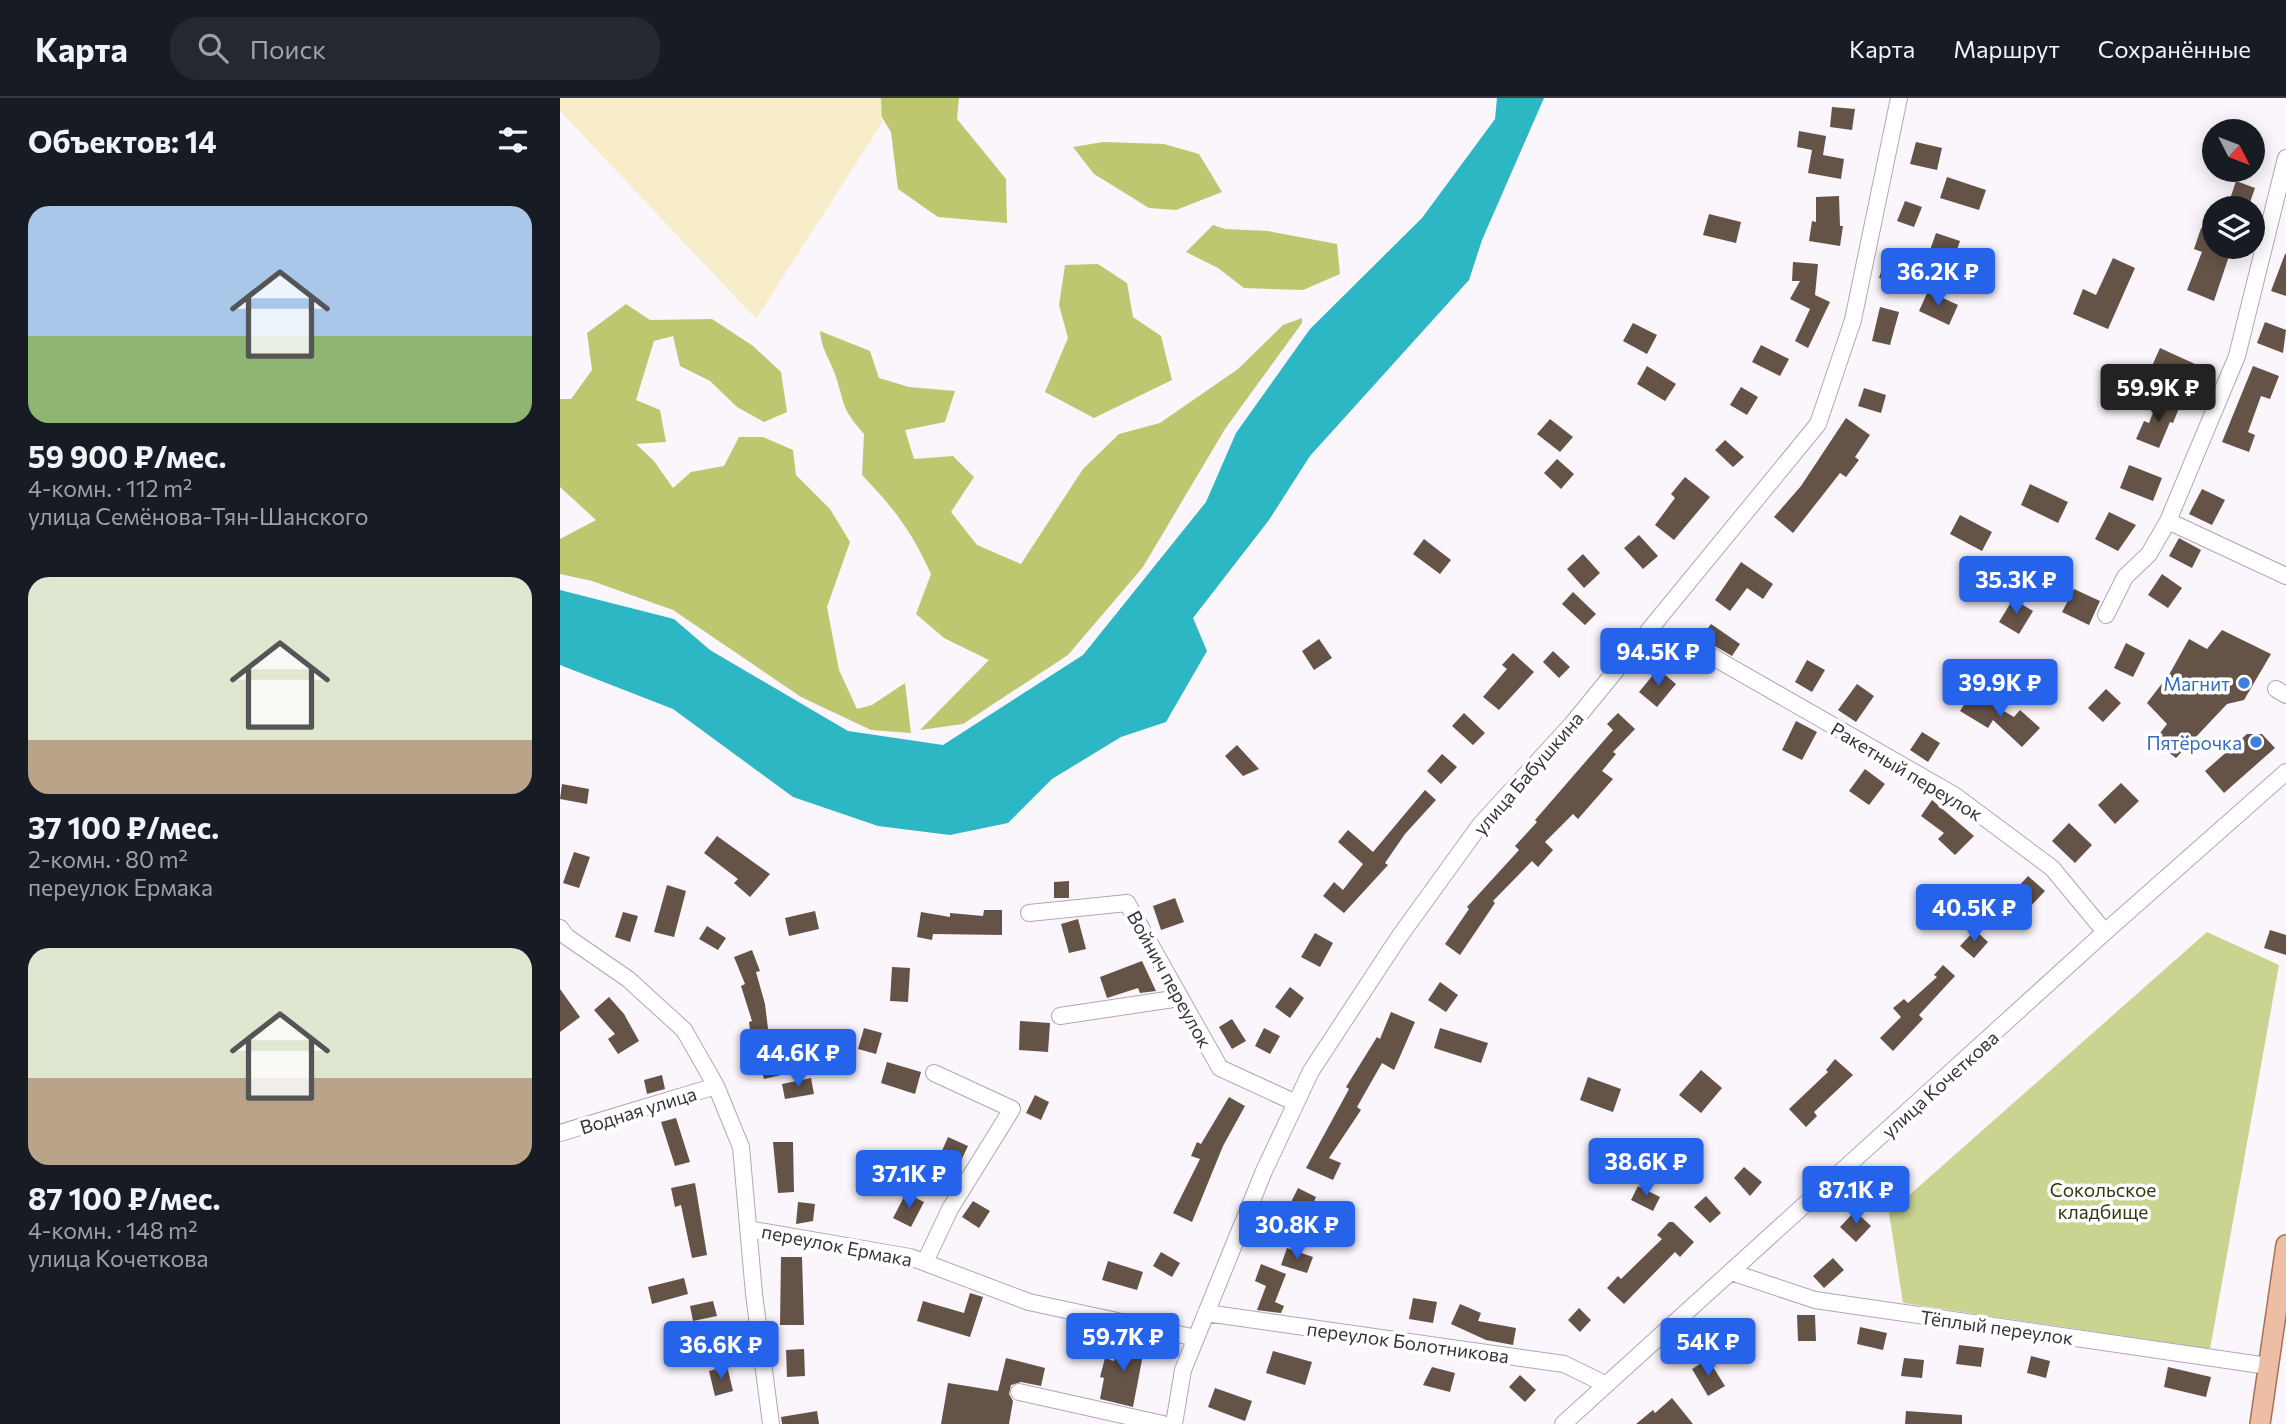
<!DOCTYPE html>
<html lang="ru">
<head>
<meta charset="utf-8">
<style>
  body { margin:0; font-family:Commissioner,sans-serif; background:#242831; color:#f1f3f6; height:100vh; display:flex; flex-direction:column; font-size:26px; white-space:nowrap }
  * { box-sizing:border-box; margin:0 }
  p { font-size:23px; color:#9ea1a6 }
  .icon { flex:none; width:38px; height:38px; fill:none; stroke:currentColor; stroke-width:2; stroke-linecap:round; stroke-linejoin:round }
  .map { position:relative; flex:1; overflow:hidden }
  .sheet { display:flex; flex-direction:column; background:#171b24; width:560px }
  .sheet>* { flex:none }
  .needle { width:46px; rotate:132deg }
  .fabs { position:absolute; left:1642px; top:21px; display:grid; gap:14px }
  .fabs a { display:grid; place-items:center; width:63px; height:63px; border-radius:50%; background:#171b24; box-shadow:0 4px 18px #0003; font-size:35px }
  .price { position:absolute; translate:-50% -60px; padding:0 16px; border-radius:7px; background:#2563eb; color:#fff; font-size:23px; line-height:46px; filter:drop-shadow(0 2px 4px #0008) }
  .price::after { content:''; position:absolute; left:50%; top:42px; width:21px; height:16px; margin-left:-10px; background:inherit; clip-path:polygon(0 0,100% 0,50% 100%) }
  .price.active { background:#222; color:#fff }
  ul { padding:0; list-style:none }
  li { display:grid; align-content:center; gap:14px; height:371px; padding:0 28px }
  li span { display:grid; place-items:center; height:217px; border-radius:21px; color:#555 }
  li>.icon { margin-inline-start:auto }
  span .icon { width:126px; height:126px; fill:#fffc; stroke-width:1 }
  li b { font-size:30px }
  h2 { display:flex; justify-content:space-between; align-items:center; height:84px; padding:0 28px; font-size:30px }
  header { display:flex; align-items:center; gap:42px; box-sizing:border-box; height:98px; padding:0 35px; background:#171b24; border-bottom:2px solid #363941 }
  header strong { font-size:33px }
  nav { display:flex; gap:38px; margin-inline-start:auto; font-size:24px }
  .search { width:490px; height:63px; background:#242831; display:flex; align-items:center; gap:18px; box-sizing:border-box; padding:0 24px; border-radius:28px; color:#9ea1a6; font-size:26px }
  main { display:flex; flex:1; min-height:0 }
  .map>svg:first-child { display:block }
  .green { fill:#cad38f }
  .forest { fill:#bec770 }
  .sand { fill:#f7edc8 }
  .water { fill:#2db7c4 }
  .building { fill:#655348 }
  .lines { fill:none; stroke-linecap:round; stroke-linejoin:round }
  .minor-casing { stroke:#b3a5b8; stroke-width:18 }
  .major-casing { stroke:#a77157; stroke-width:22 }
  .minor { stroke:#fff; stroke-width:16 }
  .major { stroke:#edbea3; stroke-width:19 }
  .shop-dot { fill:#3f7fe0; stroke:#fff; stroke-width:2.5 }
  .labels { text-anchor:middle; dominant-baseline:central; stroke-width:7; stroke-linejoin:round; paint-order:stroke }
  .shop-label { font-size:19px; fill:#366cbe; stroke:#fff; text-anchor:end }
  .street-label { font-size:19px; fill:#3a343c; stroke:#fff }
  .park-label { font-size:19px; fill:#323510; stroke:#fff }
</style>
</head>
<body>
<header>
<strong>Карта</strong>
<div class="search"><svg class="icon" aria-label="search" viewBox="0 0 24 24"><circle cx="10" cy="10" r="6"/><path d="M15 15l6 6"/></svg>Поиск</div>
<nav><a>Карта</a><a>Маршрут</a><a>Сохранённые</a></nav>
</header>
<main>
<section class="sheet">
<h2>Объектов: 14<svg class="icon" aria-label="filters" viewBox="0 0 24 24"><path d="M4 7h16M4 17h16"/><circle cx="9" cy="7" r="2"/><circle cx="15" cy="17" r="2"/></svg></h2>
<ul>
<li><span style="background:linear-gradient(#a9c7e8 60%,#8fb573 0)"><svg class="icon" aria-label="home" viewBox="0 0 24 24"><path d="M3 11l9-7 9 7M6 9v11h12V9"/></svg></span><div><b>59 900 ₽/мес.</b><p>4-комн. · 112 m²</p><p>улица Семёнова-Тян-Шанского</p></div></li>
<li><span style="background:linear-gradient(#dfe7d0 75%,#b9a48a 0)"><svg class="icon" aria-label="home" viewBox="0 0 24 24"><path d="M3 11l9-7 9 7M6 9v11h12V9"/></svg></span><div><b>37 100 ₽/мес.</b><p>2-комн. · 80 m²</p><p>переулок Ермака</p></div></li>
<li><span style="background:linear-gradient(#dfe7d0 60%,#b9a48a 0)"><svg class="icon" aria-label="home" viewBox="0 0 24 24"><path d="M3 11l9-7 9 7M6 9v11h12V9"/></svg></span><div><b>87 100 ₽/мес.</b><p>4-комн. · 148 m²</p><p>улица Кочеткова</p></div></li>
</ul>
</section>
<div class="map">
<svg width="1726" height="1326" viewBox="0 0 1726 1326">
  <rect width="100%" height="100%" fill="#fbf5fc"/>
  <!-- green -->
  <path class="green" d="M1647,834L1719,867L1650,1251L1343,1205L1329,1115Z"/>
  <!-- forest -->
  <path class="forest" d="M310,0H399L397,21L446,81L447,125L378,119L338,91L331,34Z
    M543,44L604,46L639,56L662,94L616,112L589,110L534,76L513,49Z
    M653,127L665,131L708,133L777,146L780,176L743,192L684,190L658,170L626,154Z
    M538,166L567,185L573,219L601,238L612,282L534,320L485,294L508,240L499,207L505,167Z
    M66,206L90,222L152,221L193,248L221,274L227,314L204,324L177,309L150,283L120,268L113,238L94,243L76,302L100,312L106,344L76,346L94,363L113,390L131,374L164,368L179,339H203L233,352L236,377L270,411L290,444L267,509L279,572L297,611L312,607L345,585L351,635L311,632L241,599L113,512L32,483L0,476V441L36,422L0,389V301H11L32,272L27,235Z
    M742,220V225L665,331L583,469L508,557L403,626L360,632L429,562L384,540L356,516L371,476C352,434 334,410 302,377L304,336C280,308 286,309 275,276C269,259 262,253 260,233L310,253L319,280L349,289L395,293L385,324L345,332L354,361L393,358L414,379L391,414L417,447L461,466L523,371L559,336L600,325L678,271L723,227Z"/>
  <!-- sand -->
  <path class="sand" d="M0,0H321L322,25L196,221L0,13Z"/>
  <!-- water -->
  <path class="water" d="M937,0H984L922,142L909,182L750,358L709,422L633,520L647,553L606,624L561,639L492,681L448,725L390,737L318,728L233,699L113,611L0,567V492L114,521L150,552L288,633L383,647L523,557L646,404L676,335L750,231L862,120L935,21Z"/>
  <!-- building -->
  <path class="building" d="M1272,9L1295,11L1292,32L1270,29Z
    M1239,33L1266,38L1263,57L1284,61L1281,81L1248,75L1252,52L1237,49Z
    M1356,44L1382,50L1377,72L1350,66Z
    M1387,79L1426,92L1419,112L1380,100Z
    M1676,83L1695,90L1688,110L1668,107Z
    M1279,98L1280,128H1283L1280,148L1249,143L1252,123L1256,124V99Z
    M1345,103L1362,109L1354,129L1337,123Z
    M1149,116L1181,124L1176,145L1143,137Z
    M1654,126V149H1672L1654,203L1627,192L1642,154L1634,151L1641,130L1650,133Z
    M1376,135L1400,143L1393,163L1369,155Z
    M1725,156H1726V198L1711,193Z
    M1553,160L1575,170L1548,231L1513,216L1523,191L1536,197Z
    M1325,161L1347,167L1341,187L1319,180Z
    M1233,164L1258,166L1255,197L1270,204L1248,250L1235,243L1250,211L1230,201L1240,183H1232Z
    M1368,193L1398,207L1389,227L1359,213Z
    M1320,209L1339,214L1330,247L1312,243Z
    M1705,224L1726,232L1723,255L1697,245Z
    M1073,225L1097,237L1087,256L1063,243Z
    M1201,247L1229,261L1220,278L1192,264Z
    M1600,250L1635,266L1627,286L1591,270Z
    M1087,268L1116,286L1105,303L1077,286Z
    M1693,268L1719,278L1710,301L1701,298L1688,334L1695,337L1689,354L1662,344Z
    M1181,289L1198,299L1187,317L1170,307Z
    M1304,290L1326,297L1321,315L1298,308Z
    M1598,302L1619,310L1613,325L1610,324L1599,350L1576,341L1584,323L1589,325Z
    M1286,320L1310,337L1295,359L1299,362L1286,379L1280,375L1233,435L1214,419L1241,388Z
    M990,321L1013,339L1000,354L977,336Z
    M1165,342L1184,359L1173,369L1155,352Z
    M997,361L1014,376L1001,391L984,375Z
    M1569,367L1602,380L1593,403L1560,390Z
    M1125,379L1150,399L1114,442L1095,427L1115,400L1111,396Z
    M1470,386L1508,404L1498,425L1461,407Z
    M1642,391L1665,402L1652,427L1629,416Z
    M1549,414L1576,427L1558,453L1535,441Z
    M1400,417L1432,434L1422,453L1390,436Z
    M1079,437L1098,458L1083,471L1064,450Z
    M1619,440L1641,452L1632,470L1609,458Z
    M864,441L891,462L880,476L853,456Z
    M1023,456L1040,475L1024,490L1007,471Z
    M1181,464L1213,486L1203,501L1187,490L1170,513L1155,502Z
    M1602,476L1622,490L1608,510L1588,497Z
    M1514,491L1540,503L1529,527L1502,514Z
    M1013,494L1036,516L1025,527L1002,506Z
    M1453,501L1473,513L1459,536L1439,524Z
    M1151,526L1180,546L1172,558L1141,540Z
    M1662,532L1711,556L1684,602L1667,606L1616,660L1594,643L1607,626L1587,605L1610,575L1629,541L1647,551Z
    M759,541L772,560L754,572L742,553Z
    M1566,545L1585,555L1573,579L1554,570Z
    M993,553L1010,569L999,580L983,564Z
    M953,555L974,574L939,612L923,599L947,571L942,567Z
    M1247,562L1265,572L1252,594L1235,584Z
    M1098,571L1116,586L1097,609L1079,594Z
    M1297,586L1314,598L1296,624L1278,612Z
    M1546,591L1561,605L1543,624L1528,610Z
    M1412,594L1454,619L1460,612L1480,630L1462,649L1433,622L1428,630L1400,613Z
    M904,615L925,635L913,647L892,628Z
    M1058,615L1075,631L1053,654L1056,656L1042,673L1053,681L1018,721L1013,716L985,744L993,752L978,769L972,763L933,803L935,805L900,857L885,846L909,811L907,809L959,752L955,748L977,724L975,722L1053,632L1047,626Z
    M1236,623L1257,634L1242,662L1222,652Z
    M1362,634L1380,645L1368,664L1350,652Z
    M1687,636H1702L1715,650L1664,695L1645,673Z
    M677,647L699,671L683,678L665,658Z
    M882,656L897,669L881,686L867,673Z
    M1305,671L1325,686L1309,707L1289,693Z
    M1561,685L1579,703L1555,726L1538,707Z
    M2,686L29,691L27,706L0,701Z
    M865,692L876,702L845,736L825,765L828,767L784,815L763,798L774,784L783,792L803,766L778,744L788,732L813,754Z
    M1372,702L1414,738L1395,757L1378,741L1384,735L1361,718Z
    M1509,725L1532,747L1515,765L1492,743Z
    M157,738L210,776L190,799L174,785L178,781L144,755Z
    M14,754L30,759L19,790L3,785Z
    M1468,778L1485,793L1452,828L1436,813Z
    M509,783V800H494V784Z
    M107,787L126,793L114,839L94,834Z
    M615,800L624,824L601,832L593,808Z
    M424,812H442V837L373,836L372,842L357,839L361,814L390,819V815L423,818Z
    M255,813L259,831L229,838L225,820Z
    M63,814L78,818L70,844L55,839Z
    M518,821L526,851L509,855L501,826Z
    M147,828L166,840L158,852L139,841Z
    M1415,832L1428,844L1414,860L1400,848Z
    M1710,832L1726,837V857L1704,850Z
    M755,835L773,845L760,869L741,859Z
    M192,852L200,873L196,874L205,906L209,939L191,941L189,924L192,923L181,888L185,886L174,859Z
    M582,863L596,893L580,895L578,890L547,900L540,879Z
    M1383,867L1395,878L1359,917L1363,921L1333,953L1320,940L1341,919L1333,910L1344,901L1348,905L1377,879L1374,877Z
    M332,869L350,870L348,904L330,903Z
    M880,884L898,897L886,914L868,902Z
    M730,889L744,900L730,920L715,909Z
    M0,891L20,919L0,934Z
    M49,899L64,916L79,943L58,956L48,941L55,936L34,912Z
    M831,914L855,924L834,972L822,965L797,1009L801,1012L769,1060L781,1065L773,1082L746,1070L789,991L786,989L817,939L820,941Z
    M672,921L686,943L672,951L659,929Z
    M460,923L490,925L488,954L459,952Z
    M304,930L322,935L316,956L298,951Z
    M704,930L720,938L710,956L695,948Z
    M880,930L928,945L921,965L874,950Z
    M1275,961L1293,977L1254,1014L1257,1018L1246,1029L1229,1011L1268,974L1266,972Z
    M217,963L221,977L204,981L200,967Z
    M327,964L361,974L355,996L321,985Z
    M1141,972L1162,990L1141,1015L1119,997Z
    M102,977L105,991L87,996L84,982Z
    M1028,979L1061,991L1053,1014L1020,1002Z
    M251,980L254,996L225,1001L222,986Z
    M475,997L489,1004L481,1022L466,1015Z
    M669,999L685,1008L663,1048L632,1124L613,1115L640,1061L631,1058L637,1044L641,1046Z
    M116,1020L130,1064L115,1068L101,1024Z
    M388,1039L408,1048L397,1071L378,1062Z
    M213,1044H233L234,1094L218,1095Z
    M1184,1069L1202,1084L1190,1098L1174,1080Z
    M135,1085L147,1157L132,1160L121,1107L115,1109L111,1090Z
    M1078,1088L1100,1099L1093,1113L1071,1102Z
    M738,1090L756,1099L750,1113L731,1104Z
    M346,1095L364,1104L351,1129L333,1120Z
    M1146,1098L1161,1115L1150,1125L1134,1109Z
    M413,1103L430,1113L419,1130L402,1119Z
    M238,1104L255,1106L253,1123L236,1126Z
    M1295,1113L1311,1128L1296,1144L1280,1129Z
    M762,1119L788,1128L782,1144L756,1135Z
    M1109,1124H1113L1134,1144L1120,1159L1115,1154L1064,1206L1047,1190L1058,1178L1061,1181L1102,1141L1097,1137Z
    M727,1150L753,1159L747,1175L721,1167Z
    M601,1154L620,1165L612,1179L593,1168Z
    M221,1159H242L244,1227H220Z
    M1273,1160L1284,1172L1264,1190L1253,1178Z
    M548,1163L583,1174L577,1192L542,1182Z
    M701,1166L726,1176L715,1204L724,1208L721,1215L697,1212L706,1188L695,1183Z
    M124,1180L128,1196L92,1206L88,1189Z
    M410,1195L423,1199L410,1239L357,1223L363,1203L404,1215Z
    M853,1200L877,1204L873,1225L849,1221Z
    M153,1203L157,1218L133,1223L130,1208Z
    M900,1206L921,1215L918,1223L956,1230L953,1247L926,1242L891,1226Z
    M1019,1210L1031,1222L1020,1234L1008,1222Z
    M1237,1217H1255L1256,1243H1238Z
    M1300,1229L1327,1235L1323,1252L1297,1246Z
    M559,1240L585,1246L573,1309L540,1301L544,1280L540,1279L545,1260L554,1263Z
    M1399,1247L1424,1250L1421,1269L1396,1266Z
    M126,1248H146V1266H126Z
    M244,1251L245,1278L227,1279L226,1252Z
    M713,1253L752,1264L745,1287L706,1275Z
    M1471,1258L1490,1263L1486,1280L1467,1275Z
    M446,1260L485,1270L481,1288L461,1284L451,1287L449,1296L453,1303L449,1326H381L388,1285L438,1293Z
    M1344,1260L1364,1262L1362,1280L1341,1278Z
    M1148,1261L1165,1288L1148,1298L1132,1271Z
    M167,1268L173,1293L155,1298L149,1273Z
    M872,1269L895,1275L890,1294L863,1287Z
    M1608,1269L1651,1279L1646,1299L1604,1289Z
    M960,1277L976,1292L965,1304L949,1289Z
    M655,1290L692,1303L685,1323L648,1309Z
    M1112,1300L1133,1326H1076L1093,1312L1095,1315Z
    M257,1313L259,1326H222L221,1319Z
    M1346,1313L1402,1317V1326H1345Z"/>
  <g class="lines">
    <!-- minor casing -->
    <g class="minor-casing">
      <path id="minor" d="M1608,423L1726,478
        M1546,517L1565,479L1589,456L1608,423L1677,258L1726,60
        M1125,543L1394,697L1492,770L1545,834
        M1716,591L1726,597
        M469,815L567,805L660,970L736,1005
        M0,830L7,839L68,881L124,932L156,988L181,1049L194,1196L211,1326
        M500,918L620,900
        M0,1035L156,988
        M188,1131L350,1159L469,1204L636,1240
        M365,1164L390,1111L452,1011L374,975
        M1171,1174L1255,1202L1708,1268
        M646,1215L1004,1266L1045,1286
        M459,1294L603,1326
        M614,1326L623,1272L704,1073L751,973L839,839L920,727L1012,626L1258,326L1293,222L1339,0
        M1003,1326L1545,834L1726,674"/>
    </g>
    <!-- major casing -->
    <g class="major-casing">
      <path id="major" d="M1700,1326L1726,1147"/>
    </g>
    <!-- minor -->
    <use href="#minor" class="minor"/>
    <!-- major -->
    <use href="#major" class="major"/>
  </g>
  <!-- markers -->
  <g class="shop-dot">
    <circle cx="1684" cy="585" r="7"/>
    <circle cx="1696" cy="644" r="7"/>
  </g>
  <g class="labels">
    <!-- shop labels -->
    <g class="shop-label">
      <text x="1670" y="585">Магнит</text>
      <text x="1682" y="644">Пятёрочка</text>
    </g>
    <!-- street labels -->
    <g class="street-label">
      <text transform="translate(1347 673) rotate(31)">Ракетный переулок</text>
      <text transform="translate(968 675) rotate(-49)">улица Бабушкина</text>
      <text transform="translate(610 881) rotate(61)">Войнич переулок</text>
      <text transform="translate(1380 986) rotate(-42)">улица Кочеткова</text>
      <text transform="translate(78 1012) rotate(-17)">Водная улица</text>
      <text transform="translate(277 1147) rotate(11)">переулок Ермака</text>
      <text transform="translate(1437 1229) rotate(8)">Тёплый переулок</text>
      <text transform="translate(848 1244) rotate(8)">переулок Болотникова</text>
    </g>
    <!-- park labels -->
    <g class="park-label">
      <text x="1543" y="1091">Сокольское<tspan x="1543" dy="22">кладбище</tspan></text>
    </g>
  </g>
</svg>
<div class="fabs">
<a><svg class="needle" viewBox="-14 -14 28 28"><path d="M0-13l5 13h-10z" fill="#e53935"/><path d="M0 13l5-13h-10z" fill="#9ea1a6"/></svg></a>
<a><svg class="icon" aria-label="layers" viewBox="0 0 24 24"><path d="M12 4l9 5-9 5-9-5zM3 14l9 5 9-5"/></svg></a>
</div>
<b class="price" style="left:1378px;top:210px">36.2K ₽</b>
<b class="price active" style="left:1598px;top:326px">59.9K ₽</b>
<b class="price" style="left:1456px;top:518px">35.3K ₽</b>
<b class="price" style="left:1098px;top:590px">94.5K ₽</b>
<b class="price" style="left:1440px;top:621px">39.9K ₽</b>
<b class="price" style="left:1414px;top:846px">40.5K ₽</b>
<b class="price" style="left:238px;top:991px">44.6K ₽</b>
<b class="price" style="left:1086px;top:1100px">38.6K ₽</b>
<b class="price" style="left:349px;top:1112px">37.1K ₽</b>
<b class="price" style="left:1296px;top:1128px">87.1K ₽</b>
<b class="price" style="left:737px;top:1163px">30.8K ₽</b>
<b class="price" style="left:563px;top:1275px">59.7K ₽</b>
<b class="price" style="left:1148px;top:1280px">54K ₽</b>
<b class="price" style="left:161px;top:1283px">36.6K ₽</b>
</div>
</main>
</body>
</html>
